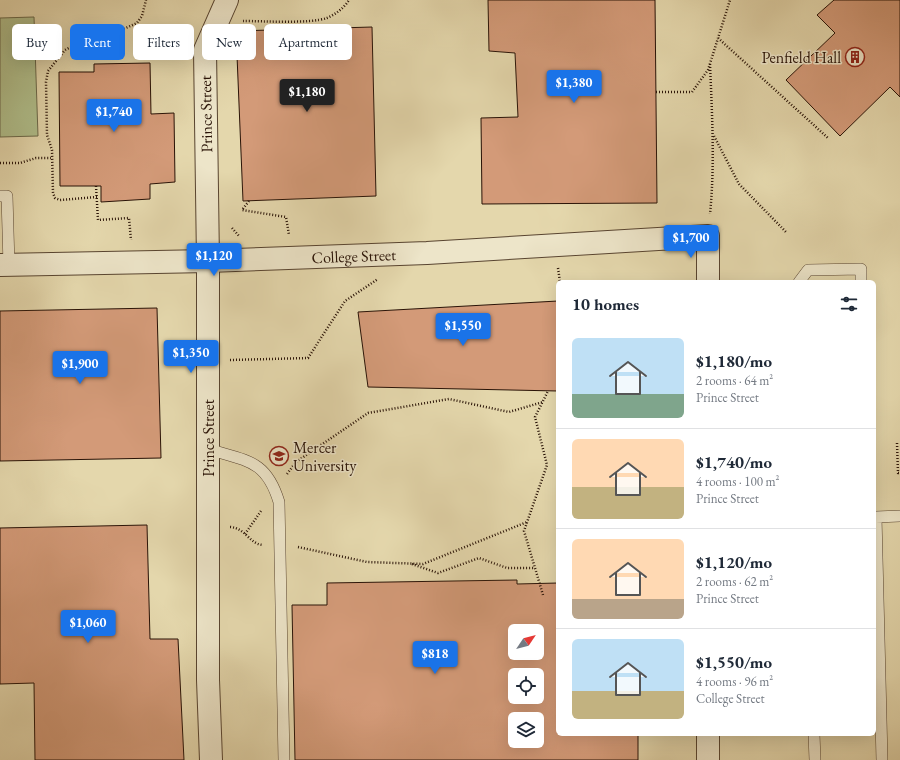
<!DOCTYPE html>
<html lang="en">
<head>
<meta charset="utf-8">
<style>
  body { margin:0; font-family:"EB Garamond",serif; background:#f2f2f3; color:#1f2937; height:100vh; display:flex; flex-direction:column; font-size:15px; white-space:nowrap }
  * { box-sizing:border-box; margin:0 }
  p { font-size:13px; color:#747a83 }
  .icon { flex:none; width:22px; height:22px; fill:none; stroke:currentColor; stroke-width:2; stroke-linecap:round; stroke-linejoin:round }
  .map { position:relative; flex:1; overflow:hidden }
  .panel { position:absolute; left:556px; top:280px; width:320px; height:456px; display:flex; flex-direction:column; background:#fff; border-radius:6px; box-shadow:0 4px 16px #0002 }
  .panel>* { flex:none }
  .banner { position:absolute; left:12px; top:24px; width:380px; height:36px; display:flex; gap:8px }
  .needle { width:26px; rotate:55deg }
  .fabs { position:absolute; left:508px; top:624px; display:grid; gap:8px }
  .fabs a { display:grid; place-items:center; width:36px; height:36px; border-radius:6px; background:#fff; box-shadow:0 4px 16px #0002; font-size:20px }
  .price { position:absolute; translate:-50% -34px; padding:0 9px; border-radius:4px; background:#1a73e8; color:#fff; font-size:13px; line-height:26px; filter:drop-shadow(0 1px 2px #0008) }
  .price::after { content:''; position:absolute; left:50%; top:24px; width:12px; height:9px; margin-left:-6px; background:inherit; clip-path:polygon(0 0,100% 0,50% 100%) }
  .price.on { background:#222; color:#fff }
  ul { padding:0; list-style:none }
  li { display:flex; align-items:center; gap:12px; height:100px; padding:0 16px }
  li+li { border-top:1px solid #e0e1e3 }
  li span { display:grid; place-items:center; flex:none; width:112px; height:80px; border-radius:6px; color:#555 }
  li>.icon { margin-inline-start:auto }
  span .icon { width:48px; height:48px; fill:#fffc; stroke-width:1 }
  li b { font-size:17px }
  h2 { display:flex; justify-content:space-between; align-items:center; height:48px; padding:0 16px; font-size:17px }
  .chip { padding:0 14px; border-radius:6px; background:#fff; box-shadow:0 4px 16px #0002; font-size:14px; line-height:36px }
  .chip.on { background:#1a73e8; color:#fff }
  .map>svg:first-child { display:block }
  .green { fill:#b0bf8c; stroke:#6c694a }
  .building { fill:#d39a78; stroke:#291307; fill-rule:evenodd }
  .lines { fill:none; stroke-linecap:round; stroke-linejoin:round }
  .lane-casing { stroke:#584430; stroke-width:12 }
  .street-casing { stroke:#584430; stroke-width:24 }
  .path { stroke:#291307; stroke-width:2.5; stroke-dasharray:1 2; stroke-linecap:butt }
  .lane { stroke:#ede5c9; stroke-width:11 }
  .street { stroke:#ede5c9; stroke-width:22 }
  .labels { text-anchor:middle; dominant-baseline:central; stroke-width:3; stroke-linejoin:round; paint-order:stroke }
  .poi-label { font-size:16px; fill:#291307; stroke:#ede5c9; text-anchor:end }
  .street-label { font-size:16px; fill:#291307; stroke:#ede5c9 }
</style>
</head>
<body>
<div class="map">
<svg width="900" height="760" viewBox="0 0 900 760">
  <rect width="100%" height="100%" fill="#e4d7ac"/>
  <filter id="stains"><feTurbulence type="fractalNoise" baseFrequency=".005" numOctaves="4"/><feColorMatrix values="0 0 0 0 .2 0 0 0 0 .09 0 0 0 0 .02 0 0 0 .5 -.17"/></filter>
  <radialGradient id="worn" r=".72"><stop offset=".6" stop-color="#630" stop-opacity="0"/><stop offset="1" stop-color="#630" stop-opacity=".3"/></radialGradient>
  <!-- green -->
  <path class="green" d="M34,17L38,136L0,137V18Z"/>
  <!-- building -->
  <path class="building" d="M488,0H655L657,203L482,204L481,118L518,117L515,53L489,51Z
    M834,0H900V97L890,87L840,136L786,80L835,33L817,15Z
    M372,27L376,196L243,201L236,31Z
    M150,63L151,114L174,113L175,182L150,184V199L101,202V186H60L59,72H94V64Z
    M558,301V391L368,387L358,312Z
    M157,308L161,458L0,461V311Z
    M147,525L150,639H178L184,760H35L34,683L0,684V528Z
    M517,580V584L558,583V734H638V760H295L292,605H327V583ZM515,631H537V653H515ZM515,675H537V697H515ZM515,719H537V741H515Z"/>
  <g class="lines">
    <!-- lane casing -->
    <g class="lane-casing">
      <path id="lane" d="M0,196H7L9,265
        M799,282L808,270L861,269V282
        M208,449C246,461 266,459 279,502L284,760
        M814,734L815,760
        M882,760L876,517L900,516"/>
    </g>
    <!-- street casing -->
    <g class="street-casing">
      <g id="street">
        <path id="s1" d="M0,265L208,261L427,253L708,236V282"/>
        <path d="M211,760L208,680V261L205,50L227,0"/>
        <path d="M708,760V734"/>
      </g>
    </g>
    <!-- path -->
    <path class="path" d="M243,21C263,21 310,24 327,18C336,14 344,8 349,0
      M718,38L828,138
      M710,64C712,114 715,164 710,214
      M656,92H692L708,70L730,0
      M714,136L739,184L786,232
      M0,163H20L36,158H51
      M96,186L98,220L129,218L131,240
      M97,197L60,200L55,198L53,193L52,150L47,135L46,82L48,71L65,50L89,37L119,31L137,23L142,16L146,0
      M249,201L242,210L286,217L289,235
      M232,228L239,236
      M558,268L560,282
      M640,282H641
      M230,360L308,358L345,301L378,279
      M897,443L898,473H900
      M287,474L296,462L368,413L449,399L509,412L543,402
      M230,527C246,528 249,544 263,545
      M245,534L261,511
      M298,547L367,562L423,564L527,522
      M412,564L438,573L479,558L507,568H535
      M543,595L524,531L547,465L535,417L548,391"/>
    <!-- lane -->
    <use href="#lane" class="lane"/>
    <!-- street -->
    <use href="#street" class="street"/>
  </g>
  <!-- icons -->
  <defs>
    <g id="building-ring" transform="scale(1)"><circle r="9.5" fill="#ede5c9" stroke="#8f2418" stroke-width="1.5"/><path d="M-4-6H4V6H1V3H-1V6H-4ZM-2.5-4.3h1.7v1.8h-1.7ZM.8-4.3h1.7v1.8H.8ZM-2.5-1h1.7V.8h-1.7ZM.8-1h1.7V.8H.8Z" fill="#8f2418"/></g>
    <g id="university-ring" transform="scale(1)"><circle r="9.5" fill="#ede5c9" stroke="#8f2418" stroke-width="1.5"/><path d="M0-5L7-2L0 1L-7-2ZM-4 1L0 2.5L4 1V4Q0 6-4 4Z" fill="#8f2418"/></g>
  </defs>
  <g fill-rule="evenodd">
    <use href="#building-ring" x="855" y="57"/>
    <use href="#university-ring" x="279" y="456"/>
  </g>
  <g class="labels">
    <!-- poi labels -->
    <g class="poi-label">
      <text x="841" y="57">Penfield Hall</text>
      <text x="293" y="447" text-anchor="start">Mercer<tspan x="293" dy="18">University</tspan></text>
    </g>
    <!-- street labels -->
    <g class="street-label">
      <text transform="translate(206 114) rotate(-91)">Prince Street</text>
      <text stroke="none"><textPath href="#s1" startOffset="354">College Street</textPath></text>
      <text transform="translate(208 438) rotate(-90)">Prince Street</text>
    </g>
  </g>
  <rect width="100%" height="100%" filter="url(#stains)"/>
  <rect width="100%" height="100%" fill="url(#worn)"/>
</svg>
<div class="fabs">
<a><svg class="needle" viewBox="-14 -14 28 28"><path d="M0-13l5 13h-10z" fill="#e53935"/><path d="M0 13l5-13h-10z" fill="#747a83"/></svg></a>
<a><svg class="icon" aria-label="locate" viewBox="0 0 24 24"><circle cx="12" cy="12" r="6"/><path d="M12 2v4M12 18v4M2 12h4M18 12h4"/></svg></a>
<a><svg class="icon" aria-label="layers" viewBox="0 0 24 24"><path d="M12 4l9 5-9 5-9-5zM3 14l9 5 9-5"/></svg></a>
</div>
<b class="price" style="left:574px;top:104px">$1,380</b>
<b class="price on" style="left:307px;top:113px">$1,180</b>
<b class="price" style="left:114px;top:133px">$1,740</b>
<b class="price" style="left:691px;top:259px">$1,700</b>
<b class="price" style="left:214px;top:277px">$1,120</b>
<b class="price" style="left:463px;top:347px">$1,550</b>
<b class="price" style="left:191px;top:374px">$1,350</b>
<b class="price" style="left:80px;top:385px">$1,900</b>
<b class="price" style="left:88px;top:644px">$1,060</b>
<b class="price" style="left:435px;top:675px">$818</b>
<div class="banner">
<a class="chip">Buy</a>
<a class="chip on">Rent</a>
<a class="chip">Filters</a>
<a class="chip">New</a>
<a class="chip">Apartment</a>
</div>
<section class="panel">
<h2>10 homes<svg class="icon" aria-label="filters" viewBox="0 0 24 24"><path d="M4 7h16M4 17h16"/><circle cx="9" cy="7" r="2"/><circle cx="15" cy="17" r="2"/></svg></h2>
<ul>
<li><span style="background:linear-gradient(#bfe0f5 70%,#7fa58c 0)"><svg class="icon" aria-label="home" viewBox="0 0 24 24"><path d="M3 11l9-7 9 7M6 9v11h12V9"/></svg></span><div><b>$1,180/mo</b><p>2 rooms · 64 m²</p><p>Prince Street</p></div></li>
<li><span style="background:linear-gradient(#ffd9b3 60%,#c2b280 0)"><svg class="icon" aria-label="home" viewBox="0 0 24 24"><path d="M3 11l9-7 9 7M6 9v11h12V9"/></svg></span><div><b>$1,740/mo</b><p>4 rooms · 100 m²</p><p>Prince Street</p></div></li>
<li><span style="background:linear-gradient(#ffd9b3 75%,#b9a48a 0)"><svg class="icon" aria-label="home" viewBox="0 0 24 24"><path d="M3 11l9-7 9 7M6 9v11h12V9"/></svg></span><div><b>$1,120/mo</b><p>2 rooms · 62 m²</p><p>Prince Street</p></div></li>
<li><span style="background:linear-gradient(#bfe0f5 65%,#c2b280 0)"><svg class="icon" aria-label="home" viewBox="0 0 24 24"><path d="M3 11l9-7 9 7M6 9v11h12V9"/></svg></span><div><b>$1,550/mo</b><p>4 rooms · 96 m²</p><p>College Street</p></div></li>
</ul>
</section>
</div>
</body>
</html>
